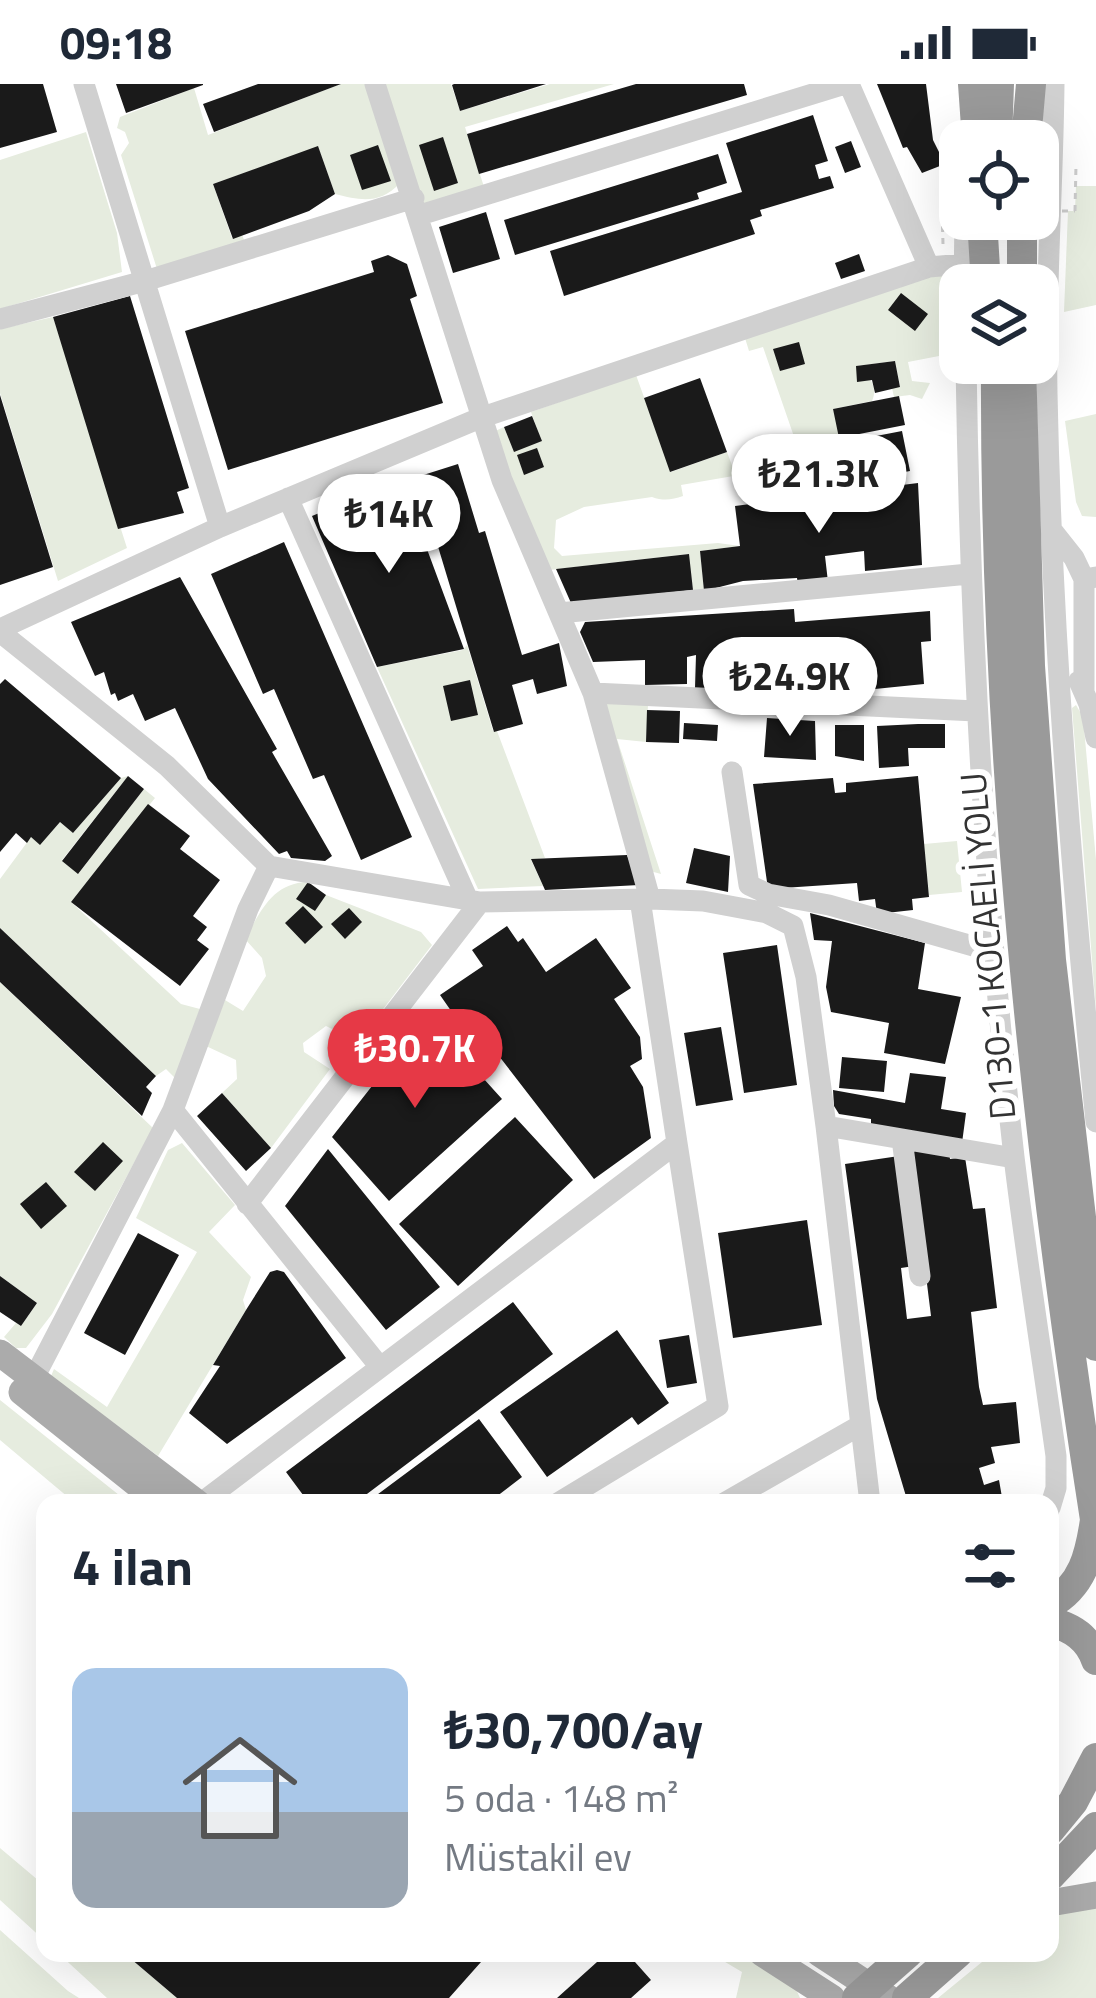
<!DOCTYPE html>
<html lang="tr">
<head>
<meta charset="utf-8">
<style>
  body { margin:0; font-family:"Titillium Web",sans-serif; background:#f6f6f7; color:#1f2937; height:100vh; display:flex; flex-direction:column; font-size:45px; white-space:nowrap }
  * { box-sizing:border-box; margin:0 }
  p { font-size:39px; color:#747a83 }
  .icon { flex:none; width:66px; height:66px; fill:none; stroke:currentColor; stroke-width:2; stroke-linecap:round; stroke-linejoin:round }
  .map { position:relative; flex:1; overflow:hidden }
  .side { position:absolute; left:36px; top:1410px; width:1023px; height:468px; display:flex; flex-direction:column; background:#fff; border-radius:24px; box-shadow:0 12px 48px #0002 }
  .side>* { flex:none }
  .buttons { position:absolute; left:939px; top:36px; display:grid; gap:24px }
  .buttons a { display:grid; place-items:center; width:120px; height:120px; border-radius:24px; background:#fff; box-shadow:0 12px 48px #0002; font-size:60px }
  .price { position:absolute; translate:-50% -102px; padding:0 27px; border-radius:42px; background:#fff; color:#222; font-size:39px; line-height:78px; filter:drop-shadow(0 3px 6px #0008) }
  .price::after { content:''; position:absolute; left:50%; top:72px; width:36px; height:27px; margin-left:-18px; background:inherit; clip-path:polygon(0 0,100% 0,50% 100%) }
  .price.selected { background:#e63946; color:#fff }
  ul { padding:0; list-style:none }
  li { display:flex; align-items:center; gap:36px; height:300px; padding:0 36px }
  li+li { border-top:3px solid #e0e1e3 }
  li span { display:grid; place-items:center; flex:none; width:336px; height:240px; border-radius:24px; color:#555 }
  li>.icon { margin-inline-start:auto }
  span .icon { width:144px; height:144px; fill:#fffc; stroke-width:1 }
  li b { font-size:51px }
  h2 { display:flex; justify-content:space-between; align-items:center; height:144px; padding:0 36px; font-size:51px }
  .status { display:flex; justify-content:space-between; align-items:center; height:84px; padding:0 60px; background:#fff; direction:ltr }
  .status svg { height:33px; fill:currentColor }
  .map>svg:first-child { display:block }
  .green { fill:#e6ecdf }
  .building { fill:#1a1a1a; fill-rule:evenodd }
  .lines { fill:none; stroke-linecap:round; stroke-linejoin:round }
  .path { stroke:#cdcdcd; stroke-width:3; stroke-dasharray:6 6; stroke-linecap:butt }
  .minor { stroke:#d0d0d0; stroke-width:21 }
  .major { stroke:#ababab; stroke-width:27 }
  .highway { stroke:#9a9a9a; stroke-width:30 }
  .path-bridge { stroke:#cdcdcd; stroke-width:3; stroke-dasharray:6 6; stroke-linecap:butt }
  .highway-bridge { stroke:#9a9a9a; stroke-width:30 }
  .labels { text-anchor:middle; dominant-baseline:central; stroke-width:12; stroke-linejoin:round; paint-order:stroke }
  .street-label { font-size:36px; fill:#333; stroke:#fff }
</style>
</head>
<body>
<div class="status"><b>09:18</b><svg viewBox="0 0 49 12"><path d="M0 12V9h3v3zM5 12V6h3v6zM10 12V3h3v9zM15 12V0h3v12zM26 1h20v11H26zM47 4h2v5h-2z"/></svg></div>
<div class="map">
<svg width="1096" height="1914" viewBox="0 0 1096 1914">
  <rect width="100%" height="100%" fill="#fff"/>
  <!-- green -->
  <path class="green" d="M341,0H366L400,99C380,120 362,117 335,110L318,63L213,100L232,154L242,151L245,158L157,185L121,71L129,59L125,48L117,44L120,33L194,4L208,51Z
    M383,0H451L460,27L550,0H614L465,43L484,103L424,121Z
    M86,48L117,149L122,188L0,225V76Z
    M1076,102H1096V221L1064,228L1068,127H1075Z
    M933,191H947L951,197L950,289L939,272L908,278L912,297L930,299L922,315L910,311L894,313L892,304L900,302L895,277L857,282C868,292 879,301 872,317L833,325L843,358L819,366L821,377L681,401L683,412C672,416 663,417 652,413L584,423L556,436L554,464L562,472L718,459L740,462L700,467L704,507L693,506L688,470L549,486L491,349L504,343L514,367L541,356L531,328L636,291L671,388L727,368L733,384L800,370L763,263L749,267L745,254Z
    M53,233L127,464L58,497L0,309V245Z
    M1096,330V433L1082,432L1076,418L1065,337Z
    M467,561L493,647H497L545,774L531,776L543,802L478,805L377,583L463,566Z
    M610,619L648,621L646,658L617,655L661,790L650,787L605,621Z
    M1076,621L1083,633L1096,776V926L1072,624Z
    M128,692L62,776L79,789L144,705L155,714L71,818L181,920L200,925L175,994L166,985L156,992L0,844V795L31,753L40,760L60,738L73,749L121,694Z
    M957,757L962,808L929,811L924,760Z
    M308,798L326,811L421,848L432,861L358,958L326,942L303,959L304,968L330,985L271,1064L222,1009L237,995L236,976L206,962L225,916L243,927L266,892L262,874L245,855C261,827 272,799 308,798Z
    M0,898L153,1044L52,1230L26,1264H16L4,1253L16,1239L21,1242L37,1219L0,1192Z
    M182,1059L235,1121L209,1148L251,1193L243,1216L246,1226L158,1372L51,1292L54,1285L107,1323L197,1168L136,1134L168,1066Z
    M0,1316L129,1419H75L0,1356Z
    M0,1764L45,1802V1857L0,1816Z
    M1096,1822V1914H938L993,1869H1050V1827Z
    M0,1846L68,1907L79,1914H0Z
    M58,1869H124L177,1914H107Z
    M710,1869C740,1869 789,1883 800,1914H736L742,1888Z"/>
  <!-- building -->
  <path class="building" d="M0,0H43L57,48L0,64Z
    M116,0H203V1L126,29Z
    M258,0H341L214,48L203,20Z
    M546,0L460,27L452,1L454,0Z
    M636,0H744L747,11L479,90L467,50Z
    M877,0H926L933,56L945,80L922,89L907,63L903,64Z
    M813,31L828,77L815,81L819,95L830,92L834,104L760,126L762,132L750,136L755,150L564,212L550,167L742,108L726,59Z
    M443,53L458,99L434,107L419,61Z
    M851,57L861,83L845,89L835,63Z
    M378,61L391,97L362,106L350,71Z
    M318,62L335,110L309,127L233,155L213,100Z
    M718,70L727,99L697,109L699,115L515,171L504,136Z
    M486,128L500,175L453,189L439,143Z
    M859,170L865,187L841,195L835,179Z
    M388,171L407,180L417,212L410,215L443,319L228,386L185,247L374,188L371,177Z
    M901,209L928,230L915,247L888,226Z
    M130,212L189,404L177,408L184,429L118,445L53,233Z
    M799,258L805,280L780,287L773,265Z
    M895,277L900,303L875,309L872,296L857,298L856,282Z
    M700,294L727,368L670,388L644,314Z
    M0,311L53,483L0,501Z
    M899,312L905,341L839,354L833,325Z
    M532,332L542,357L514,368L504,343Z
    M902,347L910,387L843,400L835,360Z
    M537,364L544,383L524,391L517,371Z
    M458,380L479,449L485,447L522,571L559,559L567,602L537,610L533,595L512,601L523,640L494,648L417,393Z
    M401,395L464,565L377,583L312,432Z
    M918,399L922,481L865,487L864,467L825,472L828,498L798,501L797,494L743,497L704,507L700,467L740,462L735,422Z
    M284,458L412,753L361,776L324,691L313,695L274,605L263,610L211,490Z
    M689,470L693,506L571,519L556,485Z
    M180,493L277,665L272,668L332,772L325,777L291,774L287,767L279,770L208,695L175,624L145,637L133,610L118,617L115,609L111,611L104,588L95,592L71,538Z
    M794,525L795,538L930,527L931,557L921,558L924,600L816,611L815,605H787V598L727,597V604H695L696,571L687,573V600L645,601V576L593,578L580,548L585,538ZM840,562V578L814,579V569H787L788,564Z
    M5,595L121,694L73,749L60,738L40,761L31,753L27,759L16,749L0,768V600Z
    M470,596L478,631L451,637L443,602Z
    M647,626L680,627L679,659L646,658Z
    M767,634L815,637L816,676L764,673Z
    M684,639L718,641L717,657L683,655Z
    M918,640H945V664H908L909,682L879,684L877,642Z
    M835,641H864V677L835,672Z
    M128,692L144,705L78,790L62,777Z
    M918,692L929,813L912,815L913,826L877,830L875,815L859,817L857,799L768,805L753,700L833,694L835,709L846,708V699Z
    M148,720L190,752L180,765L220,796L193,832L207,843L197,856L209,865L180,902L71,818Z
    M694,764L730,772L728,808L686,799Z
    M627,771L639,801L545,806L531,775Z
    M308,798L326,811L315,827L296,815Z
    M303,822L323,843L305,860L285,839Z
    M349,824L362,838L345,855L331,840Z
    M810,829L925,859L918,905L961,913L945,980L884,969L889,939L831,928L826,903L832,857L814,856Z
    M507,842L518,858L523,854L546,888L596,854L631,904L614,915L640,953L642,975L630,982L643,1003L651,1054L594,1095L482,950L470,954L440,911L483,882L472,866Z
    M0,844L156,992L146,1003L152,1009L142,1032L0,898Z
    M777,861L797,1001L744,1009L723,869Z
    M427,932L502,1015L389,1117L332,1053Z
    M721,943L733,1016L696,1022L684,949Z
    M842,973L887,977L884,1008L839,1004Z
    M910,989L946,993L941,1025L966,1029L962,1059L871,1040V1035L839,1030L834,1022L833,1006L905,1019Z
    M222,1009L271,1064L246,1087L197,1032Z
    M515,1033L573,1096L458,1202L399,1140Z
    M103,1058L123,1077L95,1107L74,1088Z
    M910,1063L949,1068L950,1075L965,1073L973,1125L985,1124L997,1224L971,1228L979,1303L983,1321L1016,1318L1020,1359L991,1363L995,1379L979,1384L984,1401L999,1396L1003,1419H908L877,1315L845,1080L899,1072L914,1182L901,1184L907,1235L931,1232Z
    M328,1065L440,1203L386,1246L285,1122Z
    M46,1098L67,1122L41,1145L20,1120Z
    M807,1136L822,1241L733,1254L718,1149Z
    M138,1149L179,1171L125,1271L84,1249Z
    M277,1186L284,1188L346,1274L227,1360L189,1329L220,1282L213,1281L246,1226L270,1188Z
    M0,1192L37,1219L21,1242L0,1228Z
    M513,1218L553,1270L355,1419H309L286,1388Z
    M617,1246L669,1319L638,1341L632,1333L547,1393L500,1328Z
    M689,1251L697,1299L667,1304L659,1256Z
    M479,1335L522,1393L488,1419H366Z
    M124,1869H489L449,1914H177Z
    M607,1869H627L651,1896L631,1914H557Z"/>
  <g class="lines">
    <!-- path -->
    <path class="path" d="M1075,127L1076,81
      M943,160L942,126H946"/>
    <!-- minor -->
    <path class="minor" d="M84,0L220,443
      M375,0L502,396L593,609L976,627
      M849,0L929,183L964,180
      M1054,0C1053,103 1045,207 1047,310C1052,554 1072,796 1096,1038
      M420,131L845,0
      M964,201L965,135
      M0,235L145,197L414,114
      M966,279C970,544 984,809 1014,1073C1026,1172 1042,1272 1056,1372V1404L1050,1424
      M288,414L468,816
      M1051,445L1074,474L1084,495
      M559,529L969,490
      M0,545L220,443L480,334L929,183
      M0,548L167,682L269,782L480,818L650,815L703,817L767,829L793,842L806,893L826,1042L870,1419
      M1079,597L1089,620L1096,654
      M1084,607V495L1096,493
      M593,609L650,815
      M732,688L749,801L768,810L829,821L994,868
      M173,1026L380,1283
      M826,1042L1014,1074
      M902,1055L920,1192
      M247,1120L480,818
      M34,1294L173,1026L248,825L269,782
      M201,1419L677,1059L640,815
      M558,1419L718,1322L677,1059
      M724,1419L859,1342"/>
    <!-- major -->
    <path class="major" d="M0,1269L197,1419
      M22,1308L161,1419
      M1050,1819L1096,1811
      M762,1869L832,1914
      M819,1869L888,1914"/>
    <!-- highway -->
    <path class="highway" d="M973,0L977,57
      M997,57L999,0
      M1026,57L1031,0
      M982,135L986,201
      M1022,201V135
      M996,279C994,668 1036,1058 1096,1442
      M1021,279L1030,582L1051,876L1096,1262
      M1050,1520C1083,1502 1090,1470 1095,1436
      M1050,1538C1072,1543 1089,1555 1096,1576
      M1050,1746L1073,1718L1096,1674
      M1050,1792L1096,1743
      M907,1914L958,1869"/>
    <!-- path-bridge -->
    <path class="path-bridge" d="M1038,127H1075"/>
    <!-- highway-bridge -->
    <path class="highway-bridge" d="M857,1914L908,1869"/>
  </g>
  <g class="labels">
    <!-- street labels -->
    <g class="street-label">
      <text transform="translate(987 862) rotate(-95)">D130-1 KOCAELİ YOLU</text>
    </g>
  </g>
</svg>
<div class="buttons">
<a><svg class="icon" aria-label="locate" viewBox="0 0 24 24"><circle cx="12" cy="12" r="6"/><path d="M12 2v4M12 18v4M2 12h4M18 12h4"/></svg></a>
<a><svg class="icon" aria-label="layers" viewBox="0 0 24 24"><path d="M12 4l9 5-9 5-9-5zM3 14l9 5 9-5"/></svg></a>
</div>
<b class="price" style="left:819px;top:452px">₺21.3K</b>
<b class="price" style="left:389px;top:492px">₺14K</b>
<b class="price" style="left:790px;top:655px">₺24.9K</b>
<b class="price selected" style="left:415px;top:1027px">₺30.7K</b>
<section class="side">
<h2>4 ilan<svg class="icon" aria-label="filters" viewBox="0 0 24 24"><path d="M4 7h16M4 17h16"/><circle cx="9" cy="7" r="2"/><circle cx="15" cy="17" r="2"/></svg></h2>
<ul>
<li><span style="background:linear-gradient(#a9c7e8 60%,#9aa5b1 0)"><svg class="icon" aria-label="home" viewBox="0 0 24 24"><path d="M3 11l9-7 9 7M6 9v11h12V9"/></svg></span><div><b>₺30,700/ay</b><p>5 oda · 148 m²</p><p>Müstakil ev</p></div></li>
</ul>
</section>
</div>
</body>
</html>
